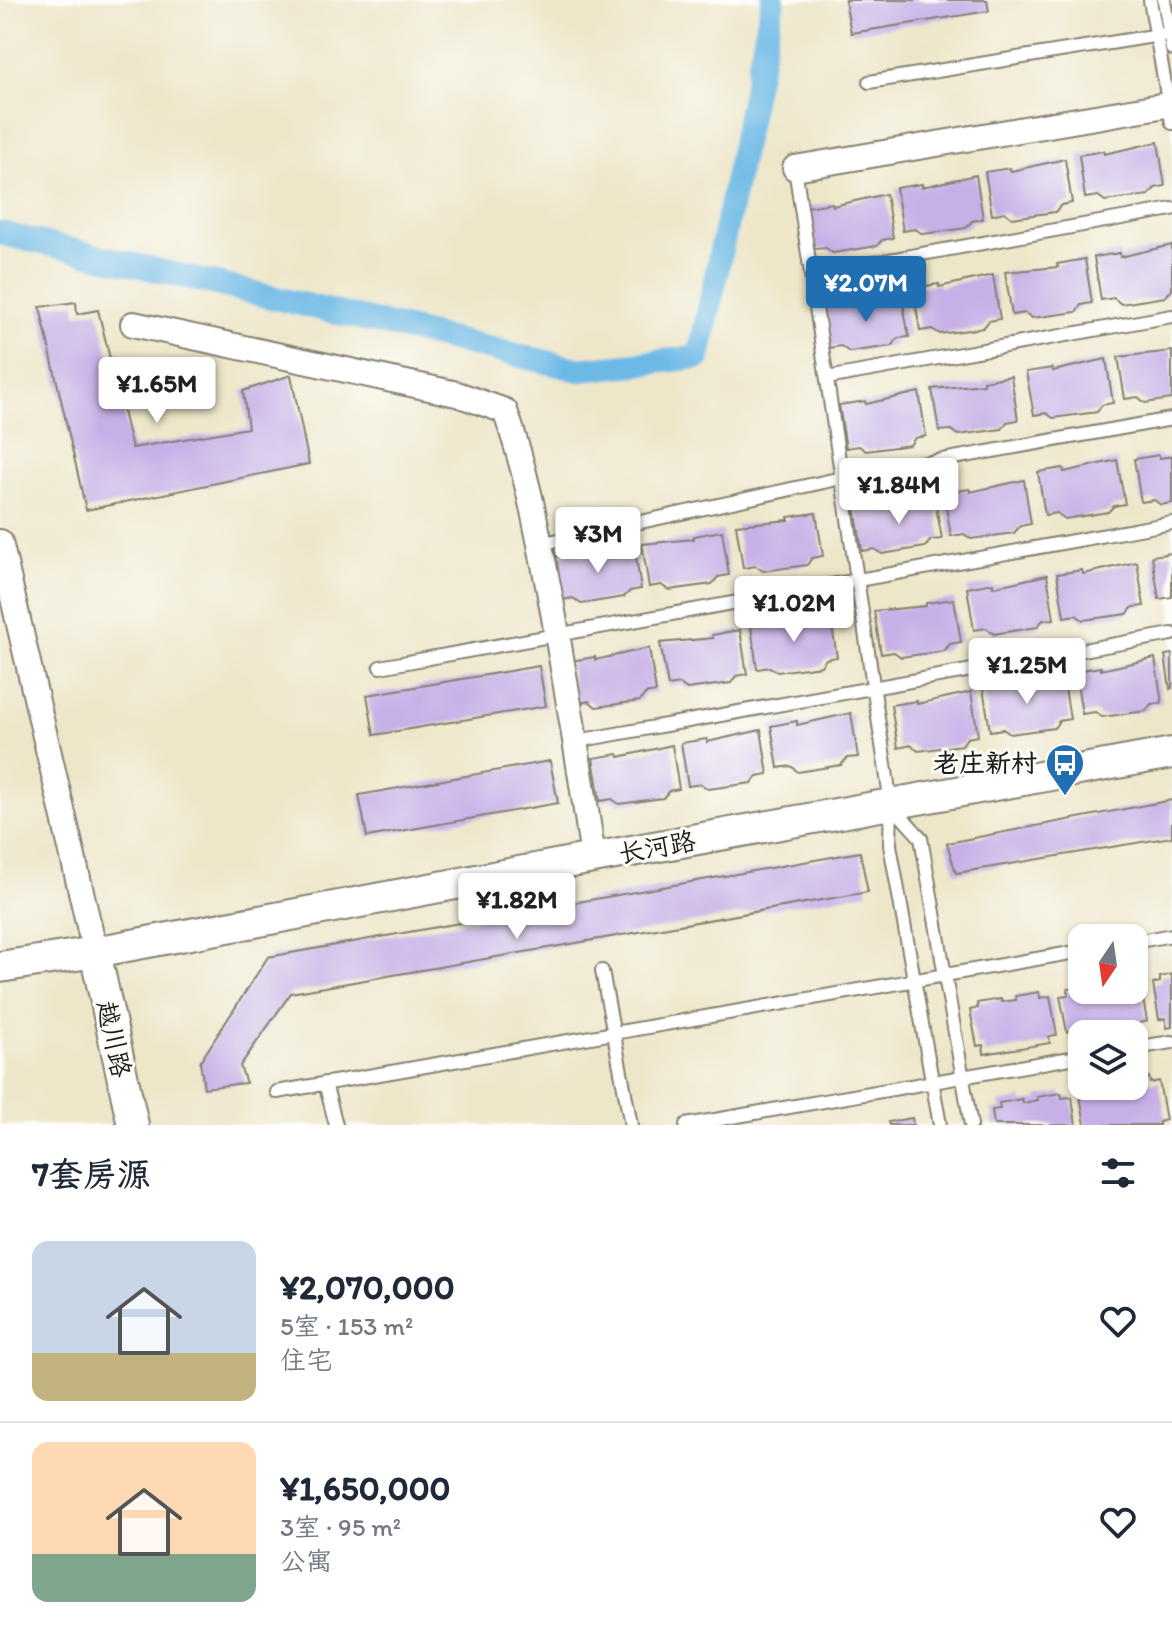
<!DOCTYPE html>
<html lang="zh">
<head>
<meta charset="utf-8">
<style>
  body { margin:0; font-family:Itim,"LXGW WenKai TC",sans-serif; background:#f2f2f3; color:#1f2937; height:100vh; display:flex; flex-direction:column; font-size:30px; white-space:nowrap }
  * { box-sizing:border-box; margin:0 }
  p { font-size:26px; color:#747a83 }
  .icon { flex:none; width:44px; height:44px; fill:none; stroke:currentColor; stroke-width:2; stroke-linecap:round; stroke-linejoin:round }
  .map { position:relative; height:1125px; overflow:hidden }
  .details { display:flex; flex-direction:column; background:#fff; flex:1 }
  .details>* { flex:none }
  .needle { width:52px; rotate:193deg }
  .buttons { position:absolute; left:1068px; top:924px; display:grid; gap:16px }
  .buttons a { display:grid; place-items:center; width:80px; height:80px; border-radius:16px; background:#fff; box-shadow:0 2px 6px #0004; font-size:40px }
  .price { position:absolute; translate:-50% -68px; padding:0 18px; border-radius:8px; background:#fff; color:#222; font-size:26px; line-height:52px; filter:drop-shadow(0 2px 4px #0008) }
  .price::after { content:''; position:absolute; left:50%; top:48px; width:24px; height:18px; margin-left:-12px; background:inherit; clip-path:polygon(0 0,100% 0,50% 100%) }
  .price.active { background:#1f6fb2; color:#fff }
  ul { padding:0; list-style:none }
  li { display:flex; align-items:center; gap:24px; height:200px; padding:0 32px }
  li+li { border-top:2px solid #e0e1e3 }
  li span { display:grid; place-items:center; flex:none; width:224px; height:160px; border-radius:16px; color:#555 }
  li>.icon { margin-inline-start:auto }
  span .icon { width:96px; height:96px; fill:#fffc; stroke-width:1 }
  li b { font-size:34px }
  h2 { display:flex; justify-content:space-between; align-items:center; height:96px; padding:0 32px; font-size:34px }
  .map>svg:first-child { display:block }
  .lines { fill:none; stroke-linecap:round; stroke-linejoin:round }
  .canal { stroke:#6db9e6; stroke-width:24 }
  .building { fill:#c6b0e7 }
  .service-casing { stroke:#848172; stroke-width:16 }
  .minor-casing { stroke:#848172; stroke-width:28 }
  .tertiary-casing { stroke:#848172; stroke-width:34 }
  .service { stroke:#fff; stroke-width:12 }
  .minor { stroke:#fff; stroke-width:24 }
  .tertiary { stroke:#fff; stroke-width:30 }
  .labels { text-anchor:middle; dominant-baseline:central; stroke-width:6; stroke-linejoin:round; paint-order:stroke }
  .poi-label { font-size:26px; font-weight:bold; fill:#1c1c1c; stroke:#fdfcf7; text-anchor:end }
  .street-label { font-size:26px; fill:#1c1c1c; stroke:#fdfcf7 }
</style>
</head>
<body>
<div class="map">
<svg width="1172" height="1125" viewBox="0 0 1172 1125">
  <rect width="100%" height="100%" fill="#fdfcf7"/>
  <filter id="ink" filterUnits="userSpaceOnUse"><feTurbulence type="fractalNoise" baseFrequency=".0125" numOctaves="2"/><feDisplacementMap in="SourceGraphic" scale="16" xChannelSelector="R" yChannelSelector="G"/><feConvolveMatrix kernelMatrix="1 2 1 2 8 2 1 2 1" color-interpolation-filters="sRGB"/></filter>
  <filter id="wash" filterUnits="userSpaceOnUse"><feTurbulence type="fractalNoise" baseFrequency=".006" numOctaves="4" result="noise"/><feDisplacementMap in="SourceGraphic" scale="32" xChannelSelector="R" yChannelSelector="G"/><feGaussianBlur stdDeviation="1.8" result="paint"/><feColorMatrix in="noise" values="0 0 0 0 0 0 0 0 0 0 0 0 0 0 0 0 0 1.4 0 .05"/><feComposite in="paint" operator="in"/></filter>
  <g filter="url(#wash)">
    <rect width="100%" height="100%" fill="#ede6c9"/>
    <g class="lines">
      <!-- canal -->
      <path class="canal" d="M0,233L580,370L699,357L773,0"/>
    </g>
    <g id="blocks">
      <!-- building -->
      <path class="building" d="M845,0H987L989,11L851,33Z
        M1158,142L1165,186L1155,188L1149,195L1105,201L1098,196L1085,198L1079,155L1104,151V154Z
        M1065,159L1072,203L1061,205L1055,212L1012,218L1004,212L992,215L985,172L1010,168L1011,171Z
        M976,175L983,219L972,221L966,228L923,234L915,229L903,231L896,188L922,184V187Z
        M886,194L893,238L882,240L877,246L833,253L826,248L814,249L807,207L832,203L833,206Z
        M1172,245V290L1165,297L1121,304L1114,298L1101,300L1094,257L1120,253V257Z
        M1085,259L1092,303L1081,305L1076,312L1032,318L1025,313L1012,315L1005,272L1058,267L1057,264Z
        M993,275L1000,319L989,321L983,328L940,334L932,329L920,331L913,288L939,284V287Z
        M901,293L909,337L898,338L892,346L849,352L841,346L829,348L822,306L874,301V297Z
        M76,302L77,314L98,310L132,448L248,428L243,391L291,375L309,464L86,510L40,307Z
        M1172,351V399L1145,403L1138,397L1125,399L1118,357Z
        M1106,359L1113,403L1102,405L1097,412L1053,418L1046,413L1034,415L1026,372L1052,368L1053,371Z
        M1011,376L1018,420L1007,422L1002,429L958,435L951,430L939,431L932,389L984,384L983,381Z
        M919,392L926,436L915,438L910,445L866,451L859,446L846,448L839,405L865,401L866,404Z
        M1159,455L1160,458L1172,456V503L1161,505L1154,500L1141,502L1134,459Z
        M1117,460L1125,504L1114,506L1108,512L1065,519L1057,513L1045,515L1038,472L1063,468L1064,472Z
        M1024,480L1031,524L1020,526L1014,533L971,539L964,534L951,536L944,493L970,489V492Z
        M934,495L942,539L931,540L925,547L882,554L874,549L862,551L855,508L880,504L881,507Z
        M816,513L823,556L812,558L807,565L763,571L756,566L743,568L736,525L789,520L788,517Z
        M722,531L729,575L718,577L712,584L669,590L661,585L649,587L642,544L694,539V536Z
        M634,545L641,589L630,591L624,597L581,604L573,598L561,600L554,557L580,553V557Z
        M1172,553V597L1159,599L1152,556Z
        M1137,562L1144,606L1133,607L1127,614L1083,620L1076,615L1064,617L1057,574L1082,570L1083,574Z
        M1047,575L1054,619L1043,620L1037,627L994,634L986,628L974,630L967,588L993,583V587Z
        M954,599L961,642L950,644L944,651L901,657L894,652L881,654L874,611L926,606V603Z
        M830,614L837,657L826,659L821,666L777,672L770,667L757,669L751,626L803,621L802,618Z
        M740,630L747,674L736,676L731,683L687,689L680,684L668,686L660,643L713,638L712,635Z
        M649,648L656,692L645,694L640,701L596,707L589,701L576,704L570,661L595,657V660Z
        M1172,654V688L1170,689L1165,655Z
        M1155,658L1162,703L1151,704L1146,711L1102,717L1095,712L1082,714L1075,671L1101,667V670Z
        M539,666L546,706L374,735L367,695Z
        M1063,676L1070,719L1059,721L1054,728L1010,734L1003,729L990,731L983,688L1035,683V680Z
        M971,692L978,736L967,738L962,745L918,751L911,745L898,748L891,705L917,701V704Z
        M851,713L858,757L847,758L841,765L798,772L791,766L778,768L771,726L797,721V725Z
        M761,730L768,774L757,776L752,783L708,789L701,784L688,786L681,743L707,739V742Z
        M672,745L679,789L669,791L663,798L619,804L612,799L600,801L593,758L618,754L619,757Z
        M550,761L558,803L367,837L359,795Z
        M1172,800V837L956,873L947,843Z
        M860,852L868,892L291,993L240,1066L246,1083L204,1088L200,1062L268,957Z
        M1172,974V1027L1167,1028L1165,1018L1159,1020L1153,984L1160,982V977Z
        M1134,983H1140L1147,1021L1140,1023L1141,1029L1112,1034H1082V1039L1075,1040L1073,1031L1067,1032L1060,996L1068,995V989L1082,987V990H1134Z
        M1039,992L1040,998L1050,996L1057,1035L1049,1036L1050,1043L984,1054L983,1045L977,1046L970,1010L978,1008L977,1003L1001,999V1002L1016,1000L1015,996Z
        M1149,1077L1150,1083L1159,1081L1166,1120L1159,1122V1125H1085L1080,1095L1088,1094L1087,1088L1134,1086V1080Z
        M1061,1093L1062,1098L1072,1097L1076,1125H994L992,1110L1000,1109L999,1103L1022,1099L1023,1103L1038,1100L1037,1097Z
        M912,1118L913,1125H889L888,1122Z"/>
    </g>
  </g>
  <g filter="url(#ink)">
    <use href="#blocks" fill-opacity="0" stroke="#848172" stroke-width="2"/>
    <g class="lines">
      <!-- service casing -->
      <g class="service-casing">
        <path id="service" d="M1150,0L1172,123
          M1164,0L1172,49
          M869,82L1172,33
          M795,168L891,804L890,845L940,1125
          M811,274L1172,209
          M827,378L1172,316
          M540,544L842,478L1172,419
          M380,667L1172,523
          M577,741L1172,634
          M893,807L921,838L971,1125
          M1134,942L1172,935
          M602,971L631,1125
          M1134,1048L1172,1042
          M325,1083L336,1125
          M277,1092L1082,951
          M686,1125L1082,1056"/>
      </g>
      <!-- minor casing -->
      <g class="minor-casing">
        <path id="minor" d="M795,168L1172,104
          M133,324L457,394L505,411C528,474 539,540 552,606C567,690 581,773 593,858
          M0,542L95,952"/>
      </g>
      <!-- tertiary casing -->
      <g class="tertiary-casing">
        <path id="tertiary" d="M95,952L133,1125
          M0,967L95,952L593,858L1172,753"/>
      </g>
      <!-- service -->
      <use href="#service" class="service"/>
      <!-- minor -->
      <use href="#minor" class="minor"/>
      <!-- tertiary -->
      <use href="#tertiary" class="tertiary"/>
    </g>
  </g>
  <!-- icons -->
  <defs>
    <g id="bus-pin" transform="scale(2)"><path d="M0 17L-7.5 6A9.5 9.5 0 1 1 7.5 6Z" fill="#1f6fb2" stroke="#fdfcf7"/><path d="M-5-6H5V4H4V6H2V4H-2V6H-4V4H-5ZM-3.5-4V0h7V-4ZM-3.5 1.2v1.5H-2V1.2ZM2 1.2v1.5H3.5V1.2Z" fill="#fff"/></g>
  </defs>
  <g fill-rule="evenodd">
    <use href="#bus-pin" x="1065" y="763"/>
  </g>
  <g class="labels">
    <!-- poi labels -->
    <g class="poi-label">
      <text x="1037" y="763">老庄新村</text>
    </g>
    <!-- street labels -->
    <g class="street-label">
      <text transform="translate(657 847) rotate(-10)">长河路</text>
      <text transform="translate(114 1039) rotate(78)">越川路</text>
    </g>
  </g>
</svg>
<div class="buttons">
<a><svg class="needle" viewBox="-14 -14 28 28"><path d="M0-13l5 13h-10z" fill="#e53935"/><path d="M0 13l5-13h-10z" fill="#747a83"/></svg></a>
<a><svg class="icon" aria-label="layers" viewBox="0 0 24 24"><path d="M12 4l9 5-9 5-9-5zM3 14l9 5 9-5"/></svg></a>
</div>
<b class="price active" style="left:866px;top:324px">¥2.07M</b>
<b class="price" style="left:157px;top:425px">¥1.65M</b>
<b class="price" style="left:899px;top:526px">¥1.84M</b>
<b class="price" style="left:598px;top:575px">¥3M</b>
<b class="price" style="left:794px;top:644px">¥1.02M</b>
<b class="price" style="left:1027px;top:706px">¥1.25M</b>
<b class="price" style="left:517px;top:941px">¥1.82M</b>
</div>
<section class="details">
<h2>7套房源<svg class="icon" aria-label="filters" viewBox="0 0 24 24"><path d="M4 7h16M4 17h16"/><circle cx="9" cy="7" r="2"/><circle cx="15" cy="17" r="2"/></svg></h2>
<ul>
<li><span style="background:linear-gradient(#c9d6e8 70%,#c2b280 0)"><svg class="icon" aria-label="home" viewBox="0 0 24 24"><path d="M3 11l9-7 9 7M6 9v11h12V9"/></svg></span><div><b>¥2,070,000</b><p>5室 · 153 m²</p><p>住宅</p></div><svg class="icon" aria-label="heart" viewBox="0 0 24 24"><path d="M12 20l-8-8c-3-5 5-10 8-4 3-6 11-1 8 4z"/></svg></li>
<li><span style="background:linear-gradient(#ffd9b3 70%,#7fa58c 0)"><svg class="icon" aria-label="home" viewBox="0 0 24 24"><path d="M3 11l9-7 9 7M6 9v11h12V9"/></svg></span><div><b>¥1,650,000</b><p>3室 · 95 m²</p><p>公寓</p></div><svg class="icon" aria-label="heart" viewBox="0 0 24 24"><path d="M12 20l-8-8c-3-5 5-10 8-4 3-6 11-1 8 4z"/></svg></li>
</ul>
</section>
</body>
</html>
